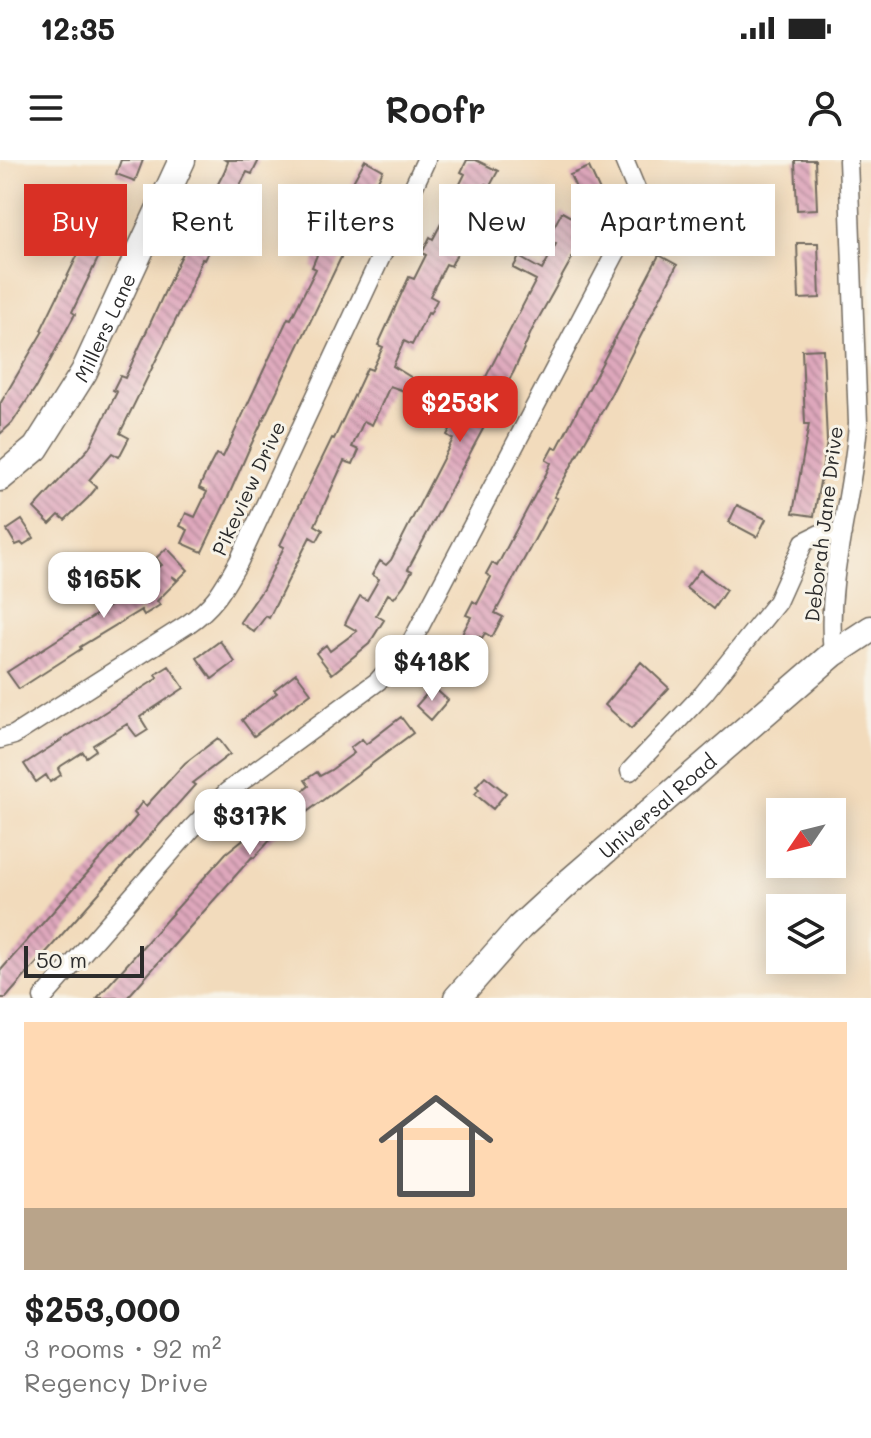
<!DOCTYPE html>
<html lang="en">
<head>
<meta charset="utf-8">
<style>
  body { margin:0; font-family:Mali,sans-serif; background:#f2f2f2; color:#222; height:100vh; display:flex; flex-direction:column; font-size:30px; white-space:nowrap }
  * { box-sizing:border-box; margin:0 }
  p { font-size:26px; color:#767676 }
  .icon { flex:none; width:44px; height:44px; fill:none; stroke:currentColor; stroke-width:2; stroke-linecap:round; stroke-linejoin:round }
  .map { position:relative; height:838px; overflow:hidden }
  .panel { display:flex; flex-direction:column; background:#fff; flex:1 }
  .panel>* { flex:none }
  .guide { position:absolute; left:24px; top:24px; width:824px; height:72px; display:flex; gap:16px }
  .needle { width:52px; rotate:235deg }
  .controls { position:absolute; left:766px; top:638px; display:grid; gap:16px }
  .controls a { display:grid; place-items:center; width:80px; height:80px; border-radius:0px; background:#fff; box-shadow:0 4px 20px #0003; font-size:40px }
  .scale { position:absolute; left:24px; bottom:20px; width:120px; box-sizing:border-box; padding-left:8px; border:4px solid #2b2b2b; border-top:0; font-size:22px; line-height:28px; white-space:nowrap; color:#2b2b2b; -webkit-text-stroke:6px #f7f3e8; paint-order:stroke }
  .price { position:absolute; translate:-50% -68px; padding:0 18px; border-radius:16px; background:#fff; color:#222; font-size:26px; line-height:52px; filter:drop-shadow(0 2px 4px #0008) }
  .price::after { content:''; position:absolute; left:50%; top:48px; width:24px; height:18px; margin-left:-12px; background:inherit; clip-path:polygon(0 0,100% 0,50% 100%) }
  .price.selected { background:#d93025; color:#fff }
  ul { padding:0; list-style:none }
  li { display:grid; align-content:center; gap:16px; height:424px; padding:0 24px }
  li+li { border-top:2px solid #e0e0e0 }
  li span { display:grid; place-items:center; height:248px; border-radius:0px; color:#555 }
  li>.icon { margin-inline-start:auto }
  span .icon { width:144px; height:144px; fill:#fffc; stroke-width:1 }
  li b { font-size:34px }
  .chip { padding:0 28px; border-radius:0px; background:#fff; box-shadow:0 4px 20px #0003; font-size:28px; line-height:72px }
  .chip.selected { background:#d93025; color:#fff }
  .status { display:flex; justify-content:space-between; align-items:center; height:56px; padding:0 40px; background:#fff; direction:ltr }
  .status svg { height:22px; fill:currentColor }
  header { display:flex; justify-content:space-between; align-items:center; height:104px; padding:0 24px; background:#fff; font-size:36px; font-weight:600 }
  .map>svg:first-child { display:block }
  .building { fill:url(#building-back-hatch) }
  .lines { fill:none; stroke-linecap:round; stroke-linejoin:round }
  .street-casing { stroke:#71695e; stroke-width:21 }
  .secondary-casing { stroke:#71695e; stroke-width:29 }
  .street { stroke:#fff; stroke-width:18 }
  .secondary { stroke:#fff; stroke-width:26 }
  .labels { text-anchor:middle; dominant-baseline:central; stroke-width:6; stroke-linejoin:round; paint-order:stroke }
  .street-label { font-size:20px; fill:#2b2b2b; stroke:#f7f3e8 }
</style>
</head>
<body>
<div class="status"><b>12:35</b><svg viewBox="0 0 49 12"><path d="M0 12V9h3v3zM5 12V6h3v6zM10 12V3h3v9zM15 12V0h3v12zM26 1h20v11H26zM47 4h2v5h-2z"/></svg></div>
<header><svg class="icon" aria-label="menu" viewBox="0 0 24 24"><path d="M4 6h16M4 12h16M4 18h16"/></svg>Roofr<svg class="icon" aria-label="person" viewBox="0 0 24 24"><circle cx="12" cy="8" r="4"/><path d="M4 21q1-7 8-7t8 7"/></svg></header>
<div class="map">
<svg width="871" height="838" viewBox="0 0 871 838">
  <defs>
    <pattern id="building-back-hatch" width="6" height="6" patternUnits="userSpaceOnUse" patternTransform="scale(2)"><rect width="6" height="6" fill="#dea7bc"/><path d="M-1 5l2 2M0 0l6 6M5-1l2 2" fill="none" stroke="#b48899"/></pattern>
  </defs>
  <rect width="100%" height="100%" fill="#f7f3e8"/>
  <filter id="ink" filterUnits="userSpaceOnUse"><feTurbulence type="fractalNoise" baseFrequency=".0125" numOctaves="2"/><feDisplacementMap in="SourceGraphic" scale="16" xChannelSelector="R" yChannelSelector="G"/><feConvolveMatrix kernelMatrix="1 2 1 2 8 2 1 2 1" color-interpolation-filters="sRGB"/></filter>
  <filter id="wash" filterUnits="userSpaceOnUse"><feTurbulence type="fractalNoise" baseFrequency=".006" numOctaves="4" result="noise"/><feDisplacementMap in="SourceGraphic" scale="32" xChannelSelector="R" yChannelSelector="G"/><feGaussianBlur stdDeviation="1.8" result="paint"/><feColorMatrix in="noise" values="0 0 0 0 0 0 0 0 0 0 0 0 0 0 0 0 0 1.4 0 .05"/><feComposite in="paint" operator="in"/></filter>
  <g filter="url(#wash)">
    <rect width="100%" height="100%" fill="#f2dbbc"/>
    <g id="blocks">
      <!-- building -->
      <path class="building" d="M121,0H143L135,21L116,14Z
        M225,0H259L252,14L247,12L216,71L218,72L204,100L202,99L186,139L120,273L129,278L119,297L112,293L89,320L97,327L88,338L65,360L59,355L50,364L34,348L89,288L117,232L113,230L120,216L125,218L177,105L224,12L228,2Z
        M365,0L383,10L250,287L228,337L202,392L182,383L188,370L180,366L186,353L195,357L207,332L199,328L205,315L216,294L223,297L288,158L291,159L316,109L312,107L317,95L310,91L317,77L321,79L340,38L343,40Z
        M467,0H476L498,11L490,26L486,24L472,53L482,58L469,83L463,81L451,106L446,104L430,136L437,140L430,154L428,153L412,185L404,181L393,206L414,219L407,232L390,226L372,265L364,261L352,287L359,290L353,304L344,301L315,365L323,370L317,381L310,377L269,458L266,456L254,472L240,462L263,429L284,387L280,385L332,278L334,279L367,208L372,210L383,187L378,185L399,139L409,117L414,119L426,95L422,93L430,77L433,79L446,54L442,52L447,40L451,42L465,14L461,12Z
        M795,0H815L817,49L797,50Z
        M589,7L600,31L581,39L570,15Z
        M107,33L126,43L110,74L112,76L107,87L104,86L72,152L75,154L36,227L12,263L0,274V244L43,171L41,170L85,80L79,78L84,65L90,67Z
        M562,52L582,63L578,71L585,75L532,170L514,211L408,409L412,411L404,425L394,438L388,434L376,455L384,460L369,484L332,514L316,493L326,485L330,491L357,471L345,464L349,456L360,436L367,440L379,419L372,415L380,401L386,405L391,400L453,279L447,275L453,264L460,267L536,120L513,108L519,97L542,110L556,84L547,79Z
        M797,83H818L820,138L799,139Z
        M659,95L677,105L606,244L554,337L557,338L495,453L503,457L492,477L485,473L482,478L478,476L459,516L444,508L471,457L466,455L473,441L477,444L491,417L486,414L492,403L497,406L546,314L551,303L546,300L553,287L557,289Z
        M823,189L827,282L814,356L793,353L809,264H805L802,190Z
        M737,345L766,359L757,377L729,362Z
        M22,360L34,378L23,385L21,383L16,385L7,370Z
        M167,388L188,410L178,420L172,416L177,421L157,441L160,445L144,455L141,450L80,487L81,489L19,529L7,512L136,429L132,423L162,405L156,398Z
        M700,410L726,430L713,449L686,428Z
        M220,481L235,502L212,519L197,498Z
        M641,502L669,528L631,569L605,545Z
        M169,506L184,528L140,557L148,570L137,577L127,564L93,585L96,590L86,597L83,592L61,606L58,609L61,615L50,622L46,615L36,622L24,604L158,518L156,514Z
        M296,513L311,533L254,576L242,560L277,533L274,530Z
        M433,527L448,540L431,560L416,546Z
        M401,557L413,573L272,678L254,698L252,697L127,838H97L226,693L309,626L305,620L317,612L320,616L331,610L354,593L350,588L362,579L366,584Z
        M218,578L230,594L192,623L195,625L26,815L6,838H0V811L116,681L137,656L134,653L142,642L146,646L185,603Z
        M485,616L506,633L493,649L475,634L479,629L476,626Z"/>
    </g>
  </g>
  <g filter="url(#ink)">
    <use href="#blocks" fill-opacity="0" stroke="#71695e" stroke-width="2"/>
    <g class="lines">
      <!-- street casing -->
      <g class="street-casing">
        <path id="street" d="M833,494C825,417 853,340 858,263L848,0
          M0,579L14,575L188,464C215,445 223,429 239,401L426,0
          M630,611L704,533L777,442L804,382L820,374H842
          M43,838L194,666L227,632L378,521L411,483L625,75L636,29L624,0"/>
      </g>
      <!-- secondary casing -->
      <g class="secondary-casing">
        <g id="secondary">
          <path id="s1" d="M0,318L36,288L84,212L182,0"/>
          <path id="s2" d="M457,838L520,767L569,722L833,494L871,469"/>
        </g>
      </g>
      <!-- street -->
      <use href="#street" class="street"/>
      <!-- secondary -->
      <use href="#secondary" class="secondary"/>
    </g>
  </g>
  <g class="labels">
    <!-- street labels -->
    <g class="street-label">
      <text stroke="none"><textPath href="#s1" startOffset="186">Millers Lane</textPath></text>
      <text transform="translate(248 328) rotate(-65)">Pikeview Drive</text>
      <text transform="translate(823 364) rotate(-83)">Deborah Jane Drive</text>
      <text stroke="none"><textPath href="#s2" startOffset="278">Universal Road</textPath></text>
    </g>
  </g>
</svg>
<div class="controls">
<a><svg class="needle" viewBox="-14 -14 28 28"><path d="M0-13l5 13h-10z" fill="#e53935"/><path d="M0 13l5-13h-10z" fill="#767676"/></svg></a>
<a><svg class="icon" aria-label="layers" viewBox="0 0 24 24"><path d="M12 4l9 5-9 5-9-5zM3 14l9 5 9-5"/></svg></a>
</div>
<div class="scale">50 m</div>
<b class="price selected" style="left:460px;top:284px">$253K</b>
<b class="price" style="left:104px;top:460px">$165K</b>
<b class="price" style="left:432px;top:543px">$418K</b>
<b class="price" style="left:250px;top:697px">$317K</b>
<div class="guide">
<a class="chip selected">Buy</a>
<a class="chip">Rent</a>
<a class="chip">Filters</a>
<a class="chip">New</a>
<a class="chip">Apartment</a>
</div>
</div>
<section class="panel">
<ul>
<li><span style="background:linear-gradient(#ffd9b3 75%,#b9a48a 0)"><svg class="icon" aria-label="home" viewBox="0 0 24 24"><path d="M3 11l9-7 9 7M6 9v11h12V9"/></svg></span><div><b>$253,000</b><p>3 rooms · 92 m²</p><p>Regency Drive</p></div></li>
</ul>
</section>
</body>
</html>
